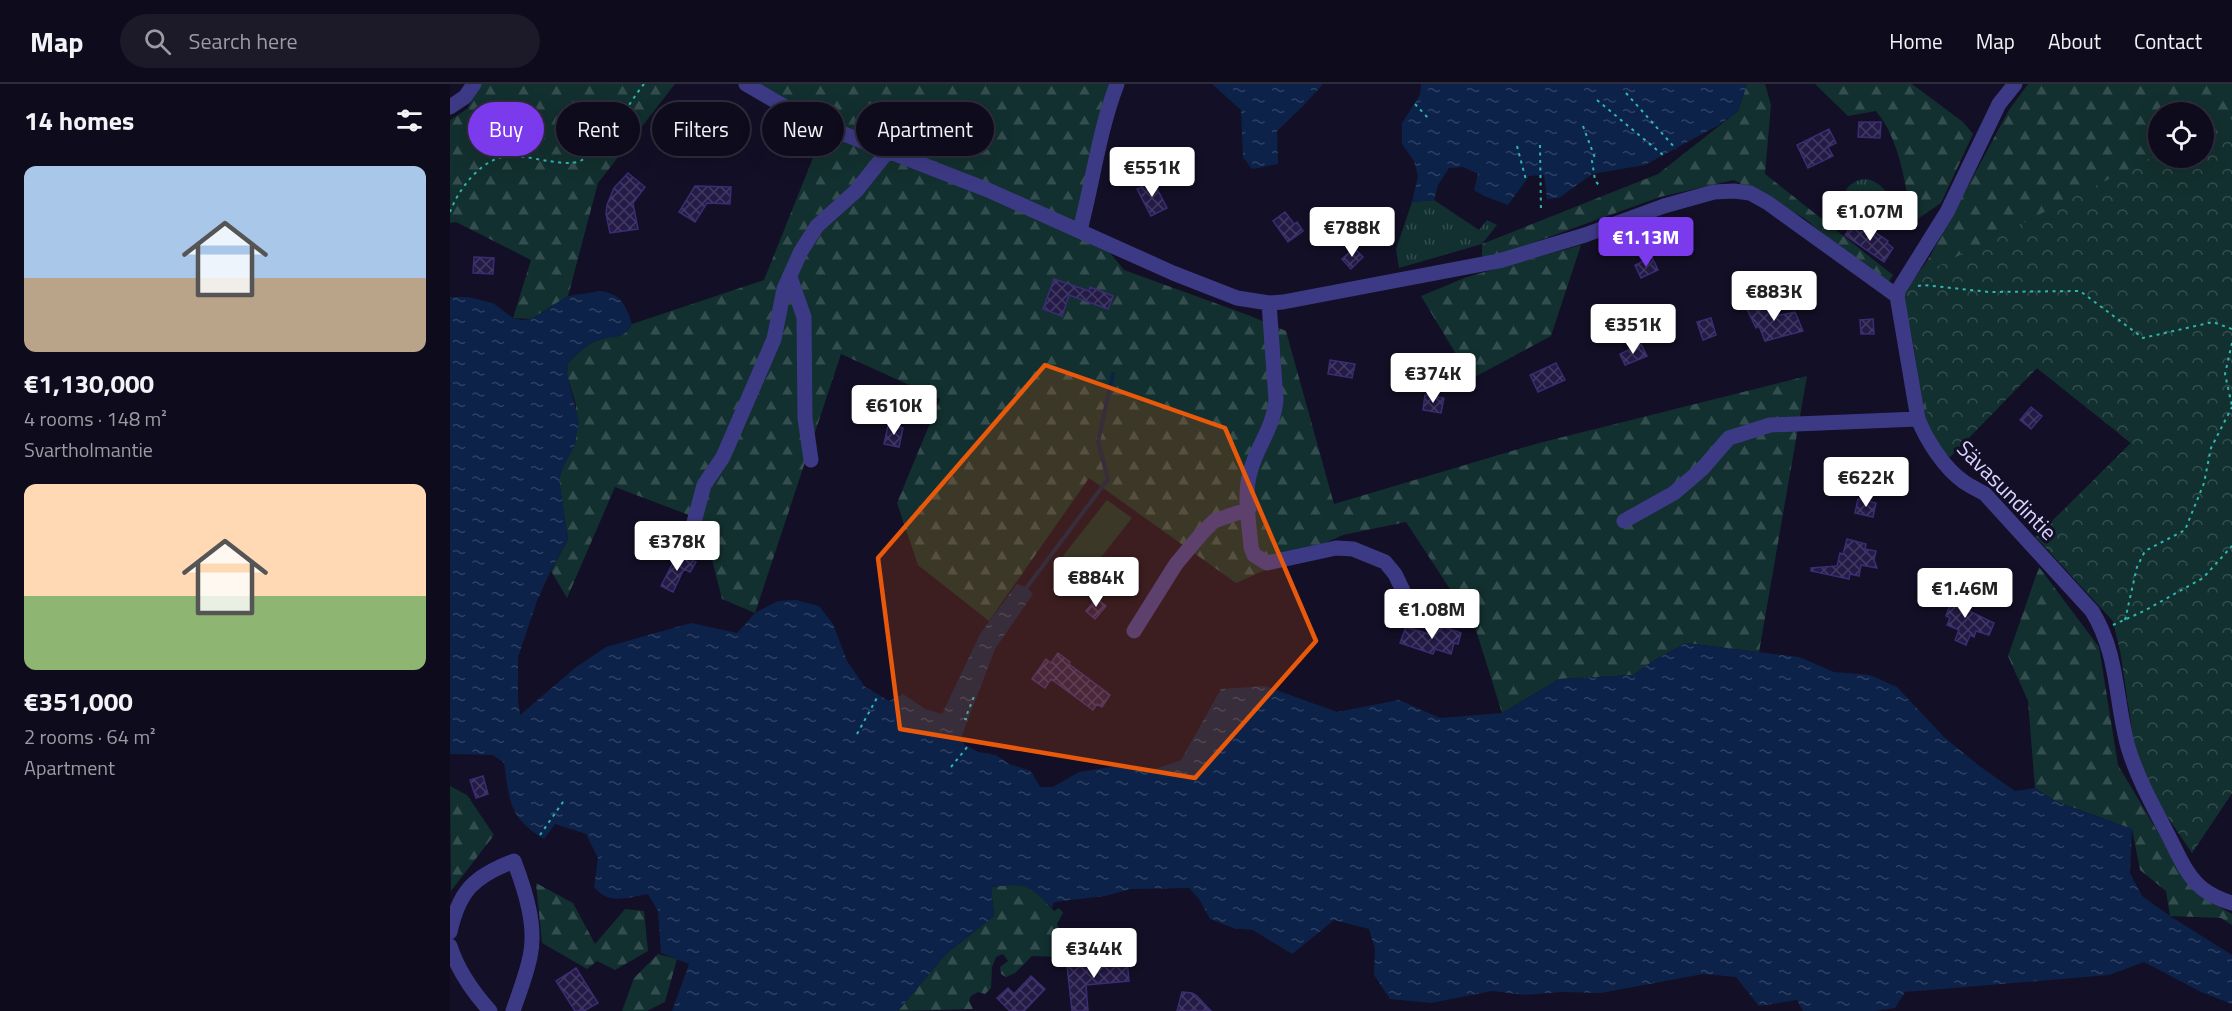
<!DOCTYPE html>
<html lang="en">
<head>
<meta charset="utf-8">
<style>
  body { margin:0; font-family:"Titillium Web",sans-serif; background:#1c1929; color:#f1f3f6; height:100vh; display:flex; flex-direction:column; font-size:22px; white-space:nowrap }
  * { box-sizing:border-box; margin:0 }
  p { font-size:20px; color:#9b9ba3 }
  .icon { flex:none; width:33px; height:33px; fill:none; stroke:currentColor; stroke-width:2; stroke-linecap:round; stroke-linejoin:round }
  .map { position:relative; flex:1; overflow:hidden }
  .sheet { display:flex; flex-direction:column; background:#0e0b1c; width:450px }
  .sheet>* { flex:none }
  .top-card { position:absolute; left:18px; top:18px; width:570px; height:54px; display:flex; gap:12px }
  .tools { position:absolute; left:1698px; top:18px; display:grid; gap:12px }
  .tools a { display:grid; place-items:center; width:66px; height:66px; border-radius:50%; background:#0e0b1c; box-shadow:0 6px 24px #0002,0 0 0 2px #2e2b3b; font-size:30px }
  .price { position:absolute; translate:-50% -51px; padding:0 14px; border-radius:6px; background:#fff; color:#222; font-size:20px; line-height:39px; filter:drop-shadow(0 2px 3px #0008) }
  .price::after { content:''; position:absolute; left:50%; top:36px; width:18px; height:14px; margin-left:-9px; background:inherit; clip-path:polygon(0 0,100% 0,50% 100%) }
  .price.active { background:#7c3aed; color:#fff }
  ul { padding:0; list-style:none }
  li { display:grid; align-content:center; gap:12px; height:318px; padding:0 24px }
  li span { display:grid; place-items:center; height:186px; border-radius:12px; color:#555 }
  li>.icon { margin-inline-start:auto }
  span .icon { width:108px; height:108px; fill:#fffc; stroke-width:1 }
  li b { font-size:26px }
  h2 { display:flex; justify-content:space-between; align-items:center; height:72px; padding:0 24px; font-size:26px }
  .chip { padding:0 21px; border-radius:27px; background:#0e0b1c; box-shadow:0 6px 24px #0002,0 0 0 2px #2e2b3b; font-size:21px; line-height:54px }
  .chip.active { background:#7c3aed; color:#fff }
  header { display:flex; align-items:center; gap:36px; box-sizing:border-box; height:84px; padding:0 30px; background:#0e0b1c; border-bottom:2px solid #2e2b3b }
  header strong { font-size:28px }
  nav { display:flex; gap:33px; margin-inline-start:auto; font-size:21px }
  .search { width:420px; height:54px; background:#1c1929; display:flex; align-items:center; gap:15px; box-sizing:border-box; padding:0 21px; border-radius:33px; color:#9b9ba3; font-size:22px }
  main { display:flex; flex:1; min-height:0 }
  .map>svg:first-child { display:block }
  .grass { fill:url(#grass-tufts) }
  .forest { fill:url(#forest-firs); fill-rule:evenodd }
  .park { fill:url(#park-crowns) }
  .pitch { fill:#12302f }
  .water { fill:url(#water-ripples) }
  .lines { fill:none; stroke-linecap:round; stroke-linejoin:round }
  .stream { stroke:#0c2248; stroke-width:4 }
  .building { fill:url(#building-cross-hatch); stroke:#3b2d73; stroke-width:1.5 }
  .path { stroke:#2fb8b0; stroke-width:2; stroke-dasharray:3 4.5; stroke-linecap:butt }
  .minor { stroke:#3d3a85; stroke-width:15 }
  .marked { fill:#e8590c; fill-opacity:0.2; stroke:#e8590c; stroke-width:4.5; stroke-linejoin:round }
  .labels { text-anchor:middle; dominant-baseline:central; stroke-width:6; stroke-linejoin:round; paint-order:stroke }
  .street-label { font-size:22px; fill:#d9d4ff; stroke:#130f26 }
</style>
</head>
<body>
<header>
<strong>Map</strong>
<div class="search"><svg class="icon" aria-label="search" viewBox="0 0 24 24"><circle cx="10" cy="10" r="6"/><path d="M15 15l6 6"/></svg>Search here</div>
<nav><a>Home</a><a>Map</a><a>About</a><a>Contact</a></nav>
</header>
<main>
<section class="sheet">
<h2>14 homes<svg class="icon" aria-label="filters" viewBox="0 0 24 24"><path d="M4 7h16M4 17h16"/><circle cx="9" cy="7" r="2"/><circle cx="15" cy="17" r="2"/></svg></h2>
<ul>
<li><span style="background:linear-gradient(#a9c7e8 60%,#b9a48a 0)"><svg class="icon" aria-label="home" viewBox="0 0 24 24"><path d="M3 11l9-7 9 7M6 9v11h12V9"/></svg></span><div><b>€1,130,000</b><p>4 rooms · 148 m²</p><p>Svartholmantie</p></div></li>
<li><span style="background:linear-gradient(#ffd9b3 60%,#8fb573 0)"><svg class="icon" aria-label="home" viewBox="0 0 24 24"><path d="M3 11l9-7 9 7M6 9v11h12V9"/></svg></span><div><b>€351,000</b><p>2 rooms · 64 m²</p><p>Apartment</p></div></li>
</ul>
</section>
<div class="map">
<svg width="1782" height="927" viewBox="0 0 1782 927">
  <defs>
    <pattern id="grass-tufts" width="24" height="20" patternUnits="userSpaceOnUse" patternTransform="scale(1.5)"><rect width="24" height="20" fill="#12302f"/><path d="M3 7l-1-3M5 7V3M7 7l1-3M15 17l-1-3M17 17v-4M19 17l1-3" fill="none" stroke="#344d4e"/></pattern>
    <pattern id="forest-firs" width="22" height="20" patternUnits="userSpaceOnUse" patternTransform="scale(1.5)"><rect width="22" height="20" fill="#12302f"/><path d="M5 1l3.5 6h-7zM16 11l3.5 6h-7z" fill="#344d4e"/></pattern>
    <pattern id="park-crowns" width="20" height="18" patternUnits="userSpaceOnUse" patternTransform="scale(1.5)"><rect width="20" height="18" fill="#12302f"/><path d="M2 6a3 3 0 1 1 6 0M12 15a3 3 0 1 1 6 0" fill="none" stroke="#344d4e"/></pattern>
    <pattern id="water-ripples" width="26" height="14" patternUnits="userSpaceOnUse" patternTransform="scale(1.5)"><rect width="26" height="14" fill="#0c2248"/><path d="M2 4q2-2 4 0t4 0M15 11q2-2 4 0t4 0" fill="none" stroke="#2f4163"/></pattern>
    <pattern id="building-cross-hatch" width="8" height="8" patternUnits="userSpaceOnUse" patternTransform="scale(1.5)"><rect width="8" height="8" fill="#241b47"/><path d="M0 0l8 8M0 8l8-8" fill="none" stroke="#433b63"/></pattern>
  </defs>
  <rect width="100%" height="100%" fill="#130f26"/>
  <!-- grass -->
  <path class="grass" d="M1414,95C1427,95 1439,108 1443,120L1440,124C1431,127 1422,132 1412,129C1391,124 1387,100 1414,95Z
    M984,116L1029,146L1037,136L1047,141L1032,160L949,184L946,165L962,118Z"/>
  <!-- forest -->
  <path class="forest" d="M31,0H225L148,99L118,212L81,235L63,234L81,176L6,138L0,139V36L17,25Z
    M293,0H659L628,130L674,186L798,231L836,247L884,420L1089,359L1357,292L1309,568L1236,559L1206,575L1183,591L1109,595L1052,629L1025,543L956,438L893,451L786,499L639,394L539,537L468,481L447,419L490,315L391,270L305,529L272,515L252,436L165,403L117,514L101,487L118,455L109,396L112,385L125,360L126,321L117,291L118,279C127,270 137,260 149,256C164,250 173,257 182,240L314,196L375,44Z
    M1297,0H1315L1321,21L1315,90L1443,191L1436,202L1354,134L1284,96L1210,113L1032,177V160L1208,90L1288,27Z
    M1365,0H1462L1513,38L1523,50L1491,119L1462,139C1455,100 1451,58 1426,27L1398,32Z
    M1578,0H1782V709L1742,769L1670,566L1663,537L1586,453L1681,359L1587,284L1500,373L1483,356L1474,334L1458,222L1466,192L1479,174L1559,26ZM1708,28H1754V74H1708Z
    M1131,161L1101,252L1021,295L971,212L1017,193Z
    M1589,483L1649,563L1668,681L1728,782L1749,811L1782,830V841L1771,834L1720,832L1716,807L1690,786L1682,745L1605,717L1585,704L1578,617L1558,572Z
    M0,702L17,711L44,751L1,807Z
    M86,799L123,819L145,860L175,825L194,827L198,867L165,886L147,877L137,885L92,859Z
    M569,800L584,805L604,827L609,824L613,829L607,840L611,849L610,873L582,872L565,889L556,893L551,890L550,883L558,877L553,870L546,873L542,883L541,904L535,910L528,908L521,912L519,917L523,925L448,927L496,870L544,832L541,803Z
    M208,870L227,875L215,918L197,927H172L184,894Z"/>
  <!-- park -->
  <path class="park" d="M1782,32V709L1742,769L1710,722L1685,667L1670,566L1663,537L1586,453L1681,359L1587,284L1500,373L1483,356L1451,201L1708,70V74H1754V47Z"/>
  <!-- pitch -->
  <path class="pitch" d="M657,416L682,434L637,491L613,472Z"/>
  <!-- water -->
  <path class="water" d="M762,0H873L852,23L827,47L828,80L802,85L793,73L791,26Z
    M971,0H1297L1288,27L1269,41L1195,81L1142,90L1109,114L1097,115L1094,91L1079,92L1058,121L1034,112L1024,106L1028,90L1013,83L999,84L988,101L984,116L962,118L968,92L964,77L952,60V39L970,11Z
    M152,207C172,211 176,222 182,240C173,257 164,250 149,256C137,260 127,270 118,279L117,291L129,338L125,360L112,385L109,396L118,455L101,486L87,517L68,573V616L70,631L125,584L156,563L241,539L287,549L305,529L328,517L346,516L369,522L383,540L397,577L415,603L439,617L453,610L475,625L492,630L530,550L567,500L577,503L583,510L545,565L511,654L515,661L528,668L546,671L559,680L581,687L590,703H603L629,688L675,681L700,687L731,676L771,605L815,602L887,628L949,616L990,634L1052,629L1109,595L1183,591L1206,575L1236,559L1349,573L1384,588L1420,591L1447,603L1494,653L1528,681L1565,707L1585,704L1605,717L1682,745L1680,789L1692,812L1720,832L1782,871V920L1751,908L1694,878L1659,891L1455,908L1445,924L1426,927H1353L1347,916L1309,922L1286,893L1253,890L1151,909L1112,908L1075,911L1042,907L981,919L940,915L924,891L925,865L919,845L884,836L842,870L803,846L783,844L760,835L749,815L739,804L681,805L655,812L604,818L602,824C578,800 575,799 541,803L544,832L496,870L448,927H222L239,880L211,869L208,827L198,810C178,813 159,822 144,803L148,774L136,750L105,740L94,755C58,733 60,718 54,679L43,671L0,670V213H18L43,219L63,234L72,236L81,235L118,212Z"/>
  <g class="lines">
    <!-- stream -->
    <path class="stream" d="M577,503L658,395L648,358L663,290"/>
  </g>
  <!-- building -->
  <path class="building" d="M1409,38H1431L1430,54L1408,53Z
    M1379,45L1386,59L1378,63L1383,72L1358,84L1347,61Z
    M178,89L195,103L183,119L188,145L160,149L156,130L157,121L164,104Z
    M703,97L717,124L701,132L687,105Z
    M245,102L281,103L280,120L257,119L245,138L229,128Z
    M835,128L844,140L847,138L853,147L838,158L823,137Z
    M1404,138L1421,150L1423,147L1438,157L1437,159L1443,164L1434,178L1395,151Z
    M904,164L913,173L901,185L892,175Z
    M24,173L44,174L43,190L23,189Z
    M1202,173L1208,186L1191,194L1185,181Z
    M604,195L639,207L640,203L663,212L658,225L619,211L612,232L593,225Z
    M1309,217L1313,224L1316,222L1321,233L1345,228L1353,247L1315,257L1309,242L1306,244L1296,223Z
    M1261,234L1266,251L1253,256L1247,238Z
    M1423,235L1424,250H1411L1410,236Z
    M1191,260L1197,272L1175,281L1170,270Z
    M880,276L905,280L902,294L878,290Z
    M1106,279L1115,296L1088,308L1080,291Z
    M975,311L994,314L991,329L973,326Z
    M1581,323L1592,332L1581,345L1570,336Z
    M438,342L453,344L449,363L434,360Z
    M1408,415L1426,419L1423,433L1405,429Z
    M1397,455L1416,460L1415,465L1426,467L1424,476L1427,484L1411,481L1409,492L1400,490L1399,495L1361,487V484L1387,482L1390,469L1393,470Z
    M227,471L232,474L233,471L246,478L240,488L234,485L223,508L211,502Z
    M1502,506L1515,511L1511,520L1516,523L1515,525L1544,539L1539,551L1526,547L1524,553L1520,551L1516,561L1505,556L1509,546L1497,541L1500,534L1496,532L1500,521L1496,520Z
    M647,514L656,522L645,535L636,527Z
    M986,540L1011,549L1008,560L1004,559L1001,570L985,565L983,570L950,559L956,543L982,551Z
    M608,569L620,578L619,580L660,611L652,623L647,620L643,626L601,595L595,604L582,595L596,575L601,579Z
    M33,692L38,710L26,714L20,696Z
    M677,875L679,897L636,901L638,927H622L617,881Z
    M126,884L148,919L134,927H125L106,897Z
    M581,892L595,905L574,927H560L547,914L558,904L564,910Z
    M732,908L742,909L747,912L761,927H727Z"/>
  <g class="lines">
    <!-- path -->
    <path class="path" d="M1176,9L1226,65
      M1147,16L1213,71
      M965,20L978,34
      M1133,42L1145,74L1142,77L1145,96L1150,103
      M1090,61L1091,128
      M1067,62L1076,96
      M0,128C9,104 33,72 61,72C73,72 86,75 98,77C108,78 120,81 130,77C155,66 176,22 194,0
      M1468,202L1474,201L1539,208L1630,207L1693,254L1763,238L1782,245
      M1782,259L1775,290L1782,322
      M1675,536L1687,483L1695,467L1735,446L1754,399L1761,364L1782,323
      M1663,541L1694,527L1753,494L1782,462
      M517,635H515L525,610
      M407,650L428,612
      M501,683L518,662
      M90,751L115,715"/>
    <!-- minor -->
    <path class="minor" d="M296,0L354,34L376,43L538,106L723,189L787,214L819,219L833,218L1049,177L1135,151L1214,122L1264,108L1284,107L1300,109L1318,119L1447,212
      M1565,0L1549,20L1497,128L1449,205L1447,212L1468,335C1477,357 1494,384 1514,398C1520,402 1528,406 1535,410L1642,527C1669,571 1665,616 1678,663C1687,693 1702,720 1716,747C1727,767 1735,791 1753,805C1762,812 1772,816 1782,819
      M0,23L15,13L24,0
      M630,146C643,97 649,47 667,0
      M340,193L354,233L355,334L361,376
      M819,219L826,316C824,342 808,361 801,385C793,409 799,438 801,463L804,471L817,479L886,464L903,465L935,478L945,490L955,511
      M1174,437L1224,409L1252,385L1279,354L1320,341L1468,335
      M243,442L254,401L273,373L324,255L334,205L351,167L367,142L406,107L438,67
      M684,547L726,480L752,449L764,437L799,425
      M0,848C9,807 24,792 64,777C75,806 87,842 80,873C76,892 69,909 63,927
      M0,862C8,887 23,908 40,927"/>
  </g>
  <!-- marked area -->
  <path class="marked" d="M595,281L775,344L866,557L745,694L450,645L428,474Z"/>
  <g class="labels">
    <!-- street labels -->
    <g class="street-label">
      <text transform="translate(1557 406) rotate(45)">Sävasundintie</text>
    </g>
  </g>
</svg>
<div class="tools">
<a><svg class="icon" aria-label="locate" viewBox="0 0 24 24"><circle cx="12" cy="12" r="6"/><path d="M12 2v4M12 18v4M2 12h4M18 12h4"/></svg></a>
</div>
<b class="price" style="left:702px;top:114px">€551K</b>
<b class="price" style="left:1420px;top:158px">€1.07M</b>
<b class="price" style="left:902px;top:174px">€788K</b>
<b class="price active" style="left:1196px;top:184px">€1.13M</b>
<b class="price" style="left:1324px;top:238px">€883K</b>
<b class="price" style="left:1183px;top:271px">€351K</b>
<b class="price" style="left:983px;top:320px">€374K</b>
<b class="price" style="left:444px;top:352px">€610K</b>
<b class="price" style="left:1416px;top:424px">€622K</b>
<b class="price" style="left:227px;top:488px">€378K</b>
<b class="price" style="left:646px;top:524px">€884K</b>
<b class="price" style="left:1515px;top:535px">€1.46M</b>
<b class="price" style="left:982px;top:556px">€1.08M</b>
<b class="price" style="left:644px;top:895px">€344K</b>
<div class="top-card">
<a class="chip active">Buy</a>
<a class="chip">Rent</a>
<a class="chip">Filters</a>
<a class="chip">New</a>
<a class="chip">Apartment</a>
</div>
</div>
</main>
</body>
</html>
